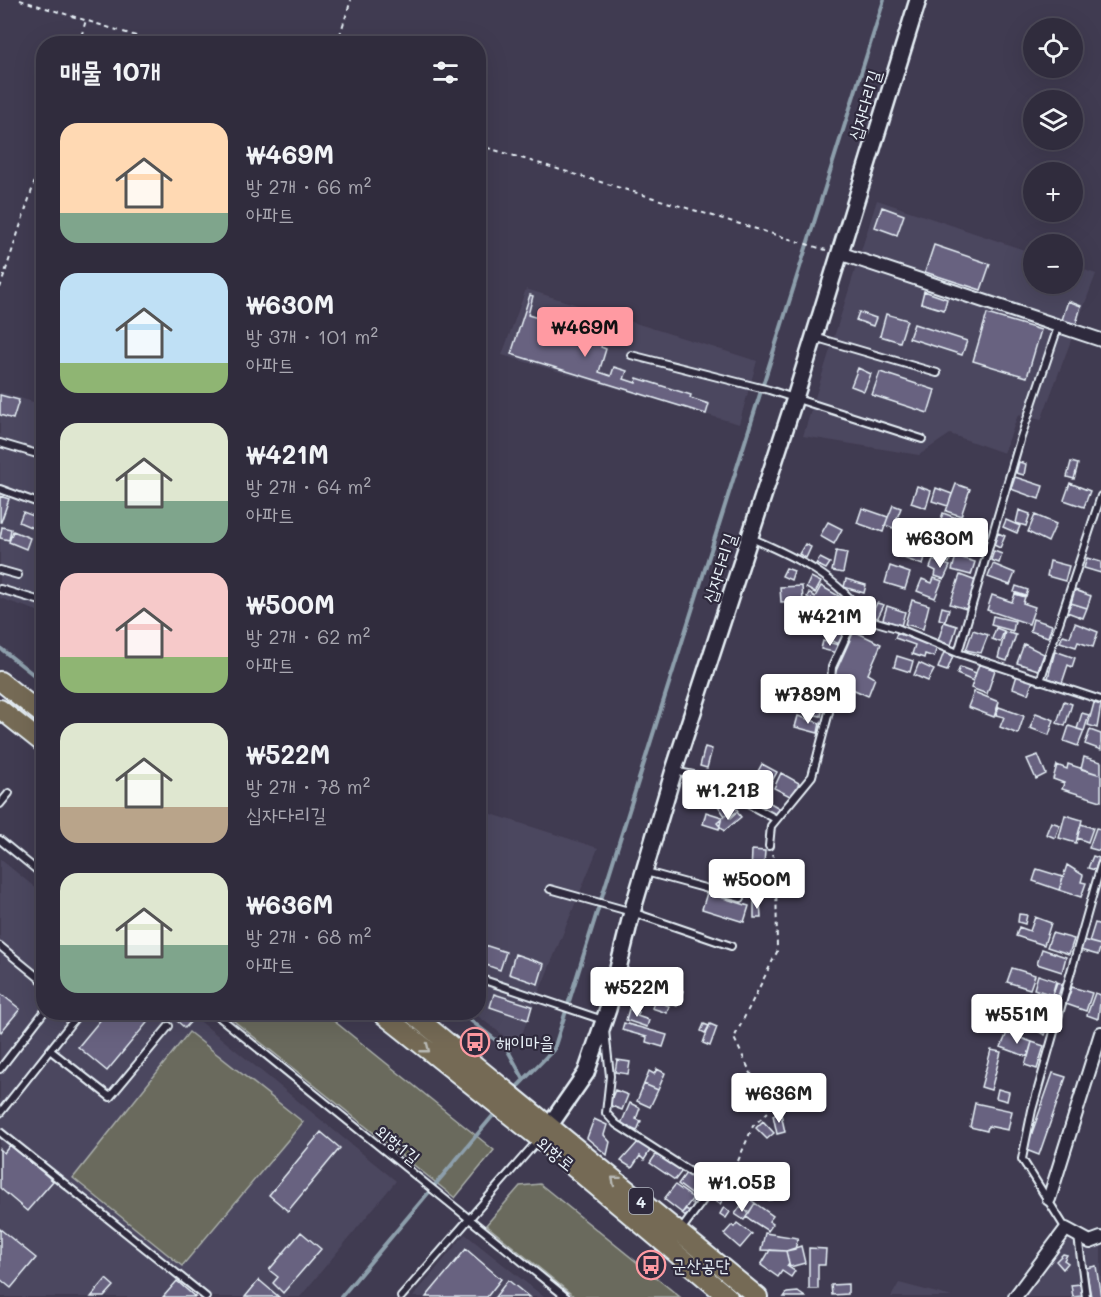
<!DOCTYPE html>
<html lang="ko">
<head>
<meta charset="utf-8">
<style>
  body { margin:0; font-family:Mali,"Poor Story",sans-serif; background:#383444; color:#f1f3f6; height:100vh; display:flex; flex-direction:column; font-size:22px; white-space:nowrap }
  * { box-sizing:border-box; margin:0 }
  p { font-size:20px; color:#a8a7b0 }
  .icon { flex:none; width:33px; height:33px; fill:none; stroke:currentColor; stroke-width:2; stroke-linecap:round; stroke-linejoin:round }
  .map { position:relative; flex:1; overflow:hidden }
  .drawer { position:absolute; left:36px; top:36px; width:450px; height:984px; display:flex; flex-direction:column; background:#302c3d; border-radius:24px; box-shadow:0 6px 24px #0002,0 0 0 2px #4b4857 }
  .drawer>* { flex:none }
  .buttons { position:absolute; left:1023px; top:18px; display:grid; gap:12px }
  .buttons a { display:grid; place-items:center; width:60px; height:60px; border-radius:50%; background:#302c3d; box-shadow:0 6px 24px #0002,0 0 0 2px #4b4857; font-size:30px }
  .price { position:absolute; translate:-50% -51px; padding:0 14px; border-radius:6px; background:#fff; color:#222; font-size:20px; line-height:39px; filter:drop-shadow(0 2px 3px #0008) }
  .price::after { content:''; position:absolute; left:50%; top:36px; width:18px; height:14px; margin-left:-9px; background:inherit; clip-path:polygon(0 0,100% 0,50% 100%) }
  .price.selected { background:#ff9aa2; color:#111 }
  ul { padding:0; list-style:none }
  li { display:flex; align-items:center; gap:18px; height:150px; padding:0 24px }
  li span { display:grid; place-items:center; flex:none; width:168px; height:120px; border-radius:18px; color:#555 }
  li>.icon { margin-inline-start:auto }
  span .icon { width:72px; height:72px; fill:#fffc; stroke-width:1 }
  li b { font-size:26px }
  h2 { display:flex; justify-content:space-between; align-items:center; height:72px; padding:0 24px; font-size:26px }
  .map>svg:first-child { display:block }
  .built { fill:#4c475f }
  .green { fill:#6a6b5d; stroke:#a9aeaa; stroke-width:1.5 }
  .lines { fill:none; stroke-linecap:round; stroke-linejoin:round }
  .stream { stroke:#8d9fac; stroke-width:4 }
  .building { fill:#676280; stroke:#e8f1f8; stroke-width:1.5 }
  .service-casing { stroke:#e8f1f8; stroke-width:10 }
  .minor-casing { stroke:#e8f1f8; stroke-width:16 }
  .tertiary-casing { stroke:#e8f1f8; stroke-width:20 }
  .primary-casing { stroke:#e8f1f8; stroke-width:22 }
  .path { stroke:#e8f1f8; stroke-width:2; stroke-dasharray:4.5 4.5; stroke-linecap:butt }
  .service { stroke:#2f2a3d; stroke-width:6 }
  .minor { stroke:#2f2a3d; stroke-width:12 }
  .tertiary { stroke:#2f2a3d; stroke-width:15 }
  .primary { stroke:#746b55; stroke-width:18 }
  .oneway { stroke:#babbb7 }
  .labels { text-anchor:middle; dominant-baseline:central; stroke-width:4.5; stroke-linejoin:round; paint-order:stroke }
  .shield { fill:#2f2a3d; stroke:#b0b5c0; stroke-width:1.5 }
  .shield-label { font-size:16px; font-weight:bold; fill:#e8f1f8 }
  .street-label { font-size:18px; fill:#e8f1f8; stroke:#2f2a3d }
  .poi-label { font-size:18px; fill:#e8f1f8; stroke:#2f2a3d; text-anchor:start }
</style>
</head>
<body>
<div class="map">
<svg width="1101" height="1297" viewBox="0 0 1101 1297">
  <rect width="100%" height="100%" fill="#403b51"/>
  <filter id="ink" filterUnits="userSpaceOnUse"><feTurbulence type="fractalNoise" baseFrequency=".0167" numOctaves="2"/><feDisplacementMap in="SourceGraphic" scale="12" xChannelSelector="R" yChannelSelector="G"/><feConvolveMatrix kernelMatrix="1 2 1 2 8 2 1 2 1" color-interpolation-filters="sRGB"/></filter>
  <g filter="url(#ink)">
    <!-- built -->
    <path class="built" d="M877,200L1033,253L1034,284H1072L1073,266L1096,274L1041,420L1018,415L1004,453L950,434L919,455L803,436Z
      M526,289L757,361L739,424L502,355Z
      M0,392L43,405V613L0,598Z
      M479,810L598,848L517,1046L474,1013L478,1012Z
      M0,859L43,894L44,1012L190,1013L396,1181L300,1297H0Z
      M465,1234L544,1297H413Z
      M1066,1238L1092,1245L1101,1241V1297H1021Z
      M899,1283L952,1297H891Z"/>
    <!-- green -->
    <path class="green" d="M224,1013H324L494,1150L455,1198Z
      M189,1032L303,1122L182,1266L73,1178Z
      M540,1184L680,1297H575L486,1225L520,1186Z"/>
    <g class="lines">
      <!-- stream -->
      <path class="stream" d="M0,648L44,683
        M460,1012L507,1049L523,1078
        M514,1090L554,1049L884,0
        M341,1297L496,1112"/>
    </g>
    <!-- building -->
    <path class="building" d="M882,207L904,215L897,235L875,227Z
      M934,245L990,264L981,290L925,272Z
      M924,291L947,299L944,310L921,303Z
      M530,295L533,296L528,315L604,338L601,347L606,349L599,372L611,376L614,367L627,371L624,379L636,383L637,378L691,395L690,398L709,404L706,414L511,354Z
      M1068,301L1081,306L1076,324L1062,320Z
      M859,312L876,318L873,326L856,320Z
      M886,314L907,320L900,342L880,336Z
      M987,314L1041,330L1027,377L973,361Z
      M914,324L967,341L962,355L909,338Z
      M858,368L871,374L864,391L851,386Z
      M880,372L935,390L928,413L872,395Z
      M0,395L19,400L13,419L0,415Z
      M1019,462L1026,464L1024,475L1016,473Z
      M1071,462L1078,464L1074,479L1067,477Z
      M1015,477L1043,486L1039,499L1011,489Z
      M1070,483L1090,491L1084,507L1064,500Z
      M956,484L970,489L961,516L946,511Z
      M917,486L931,491L926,508L911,503Z
      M936,488L952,494L948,506L932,501Z
      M0,496L9,499L1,522H0Z
      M893,505L901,508L893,528L885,525Z
      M862,508L888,517L883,532L857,523Z
      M1019,510L1030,514L1026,526L1016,523Z
      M23,512L39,518L35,529L19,522Z
      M943,513L959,519L958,526L941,519Z
      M1035,515L1056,524L1048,542L1028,532Z
      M1006,520L1020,526L1017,533L1003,527Z
      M828,522L842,529L834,544L820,536Z
      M902,524L944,537L941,545L953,549L949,563L895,545Z
      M2,527L11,529L9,540L0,538Z
      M13,531L30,538L26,549L9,542Z
      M998,533L1005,536L1000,548L994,545Z
      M805,544L811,547L806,558L799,554Z
      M901,548L925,557L923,565L898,556Z
      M836,551L847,553L843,573L832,571Z
      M994,551L1002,554L999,563L991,560Z
      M956,556L975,562L971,575L952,570Z
      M820,558L830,563L826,569L816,564Z
      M1087,558L1101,562V573L1084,568Z
      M933,560L950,566L944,579L935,576L936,571L930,568Z
      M1050,561L1069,566L1065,581L1047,576Z
      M993,564L1015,573L1010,585L988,577Z
      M890,566L910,573L905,589L885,583Z
      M786,568L794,571L791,580L782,576Z
      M960,575L976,581L966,609L950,604Z
      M811,577L821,582L815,593L806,588Z
      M934,578L942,581L935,598L917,591L922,579L932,583Z
      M846,579L866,585L864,593L844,587Z
      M802,586L803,601L781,602L780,587Z
      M821,586L851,603L841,622L815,607L818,602L807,597L809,593L815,597Z
      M1016,586L1028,590L1026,596L1014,592Z
      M1075,590L1091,596L1087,608L1071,603Z
      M1015,594L1025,597L1023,603L1035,607L1029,624L987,610L992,595L1012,602Z
      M912,600L929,605L923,629L905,624Z
      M877,603L884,605L877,619L871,616Z
      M1071,603L1087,608L1083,618L1067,612Z
      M887,606L905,612L901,626L883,619Z
      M942,607L949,609L945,621L939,619Z
      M993,616L1015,621L1013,631L991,625Z
      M1033,619L1052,625L1048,637L1030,631Z
      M836,621L847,624L840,644L829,640Z
      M944,622L957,626L951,645L938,641Z
      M1075,623L1098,632L1093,647L1078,642L1076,647L1060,642L1063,635L1070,637Z
      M996,628L1004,631L1000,642L992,639Z
      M973,630L988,635L981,653L966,650Z
      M854,631L881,644L868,674L875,678L868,696L832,680Z
      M1005,632L1016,635L1007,661L998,658Z
      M897,633L937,647L934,657L925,654L924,658L912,654L915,645L895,638Z
      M823,641L839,645L837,653L821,649Z
      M1024,644L1044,654L1038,670L1017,663Z
      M1055,651L1075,658L1072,667L1068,665L1062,683L1048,678Z
      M944,652L953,656L947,671L938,668Z
      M897,656L913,661L910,672L894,667Z
      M919,663L934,670L928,681L914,675Z
      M979,664L995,670L987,694L971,688Z
      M960,667L976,673L973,681L957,674Z
      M1017,675L1033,681L1028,694L1013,688Z
      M802,676L810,678L807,692L799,690Z
      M974,692L999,702L994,717L968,707Z
      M800,695L824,701L821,716L796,711Z
      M1064,701L1072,704L1065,726L1057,723Z
      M1094,703L1101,705L1097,728L1088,725Z
      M999,707L1024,716L1018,734L1000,727L1004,717L996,715Z
      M1036,713L1054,720L1049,735L1030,728Z
      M1082,713L1089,715L1084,731L1077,729Z
      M798,716L820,723L818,733L795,727Z
      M1069,726L1084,731L1078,746L1064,741Z
      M1090,730L1101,734V750L1085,744Z
      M705,747L712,749L707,768L700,766Z
      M1038,755L1046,774L1036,779L1027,759Z
      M1084,757L1101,762V775L1081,769Z
      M762,764L777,772L767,790L761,786L756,796L747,791Z
      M1068,764L1101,775V801L1062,789L1064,783L1053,779L1057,765L1067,769Z
      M781,773L799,783L792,797L774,788Z
      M720,796L727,807L733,803L738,811L730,816L728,814L725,816L714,800Z
      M767,801L781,809L777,816L763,807Z
      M706,812L722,817L719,829L703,824Z
      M737,812L741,817L724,831L717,823L727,814L730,818Z
      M1065,815L1082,820L1076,843L1059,838Z
      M1051,822L1060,825L1055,838L1046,834Z
      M1081,824L1093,828L1088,842L1077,838Z
      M1096,828L1101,829L1100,851L1089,848Z
      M752,850L765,851L764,865H772L771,881L758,880V875L751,874Z
      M1093,856L1099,858L1095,870L1088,868Z
      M1067,865L1083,875L1081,882L1086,883L1081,897L1059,890Z
      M1037,869L1063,877L1059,890L1033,881Z
      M707,893L749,906L744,922L702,909Z
      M754,902H760L761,918H754Z
      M1019,914L1027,915L1025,924L1018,922Z
      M1035,917L1051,923L1044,945L1016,936L1019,927L1030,931Z
      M1095,923L1101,925V945L1089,942Z
      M1052,933L1074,939L1069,954L1047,947Z
      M1083,940L1101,945L1098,955L1080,950Z
      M478,943L506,952L500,970L478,962Z
      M1042,949L1066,957L1062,972L1037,964Z
      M515,954L544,964L538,984L509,974Z
      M1012,968L1035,975L1030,989L1007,982Z
      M1038,975L1056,981L1052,995L1034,989Z
      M652,980L683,991L677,1006L647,995Z
      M639,981L648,983L644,995L635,992Z
      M1057,982L1062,984L1055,1006L1034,999L1036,992L1052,997Z
      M1072,987L1092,993L1086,1011L1066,1004Z
      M0,993L20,1009L1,1032L0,1031Z
      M1095,993L1101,995L1098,1019L1087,1015Z
      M494,994L532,1006L528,1020L490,1007Z
      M655,1000L669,1006L667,1013L652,1008Z
      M629,1009L639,1012L637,1016L649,1020L647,1027L626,1020Z
      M107,1012H156L107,1071L78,1047Z
      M167,1012H185L193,1019L185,1028Z
      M1043,1021L1050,1023L1045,1035L1039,1032Z
      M624,1023L667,1035L663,1047L646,1042L647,1037L622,1030Z
      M704,1024L709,1026L705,1033L701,1031Z
      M710,1024L717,1027L710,1046L703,1043Z
      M1007,1033L1032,1042L1028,1057L1001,1047Z
      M1032,1042L1044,1046L1037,1069L1025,1065Z
      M991,1050L1001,1052L991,1090L981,1087Z
      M617,1060L630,1062L628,1074L615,1072Z
      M657,1069L665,1073L658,1090L644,1084L649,1071L654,1074Z
      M1053,1073L1066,1077L1039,1155L1026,1150Z
      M644,1084L658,1090L650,1107L637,1101Z
      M998,1089L1009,1092L1007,1101L996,1098Z
      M615,1090L628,1095L622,1110L609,1105Z
      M630,1103L640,1108L636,1119L641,1121L637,1131L621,1124Z
      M975,1103L1012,1111L1008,1130L988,1126L987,1131L970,1127Z
      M781,1114L785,1132L777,1134L773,1115Z
      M594,1119L607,1125L604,1135L610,1142L607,1155L587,1138Z
      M763,1121L774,1133L767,1139L756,1128Z
      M321,1132L340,1148L288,1211L269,1195Z
      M639,1141L651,1149L644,1160L640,1156L632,1168L621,1161Z
      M10,1145L53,1181L27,1211L0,1188V1149L4,1153Z
      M657,1153L682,1171L675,1180L650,1163Z
      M686,1173L702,1185L694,1196L678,1184Z
      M675,1185L693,1198L682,1213L664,1199Z
      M727,1186L743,1194L740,1201L723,1193Z
      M714,1191L725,1197L720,1204L710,1197Z
      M698,1192L703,1195L696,1206L692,1203Z
      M746,1197L755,1203L749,1213L740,1207Z
      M755,1203L773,1216L769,1221L773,1224L768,1231L746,1217Z
      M724,1207L730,1212L726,1218L720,1214Z
      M740,1207L749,1213L744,1220L735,1214Z
      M686,1209L691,1212L688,1218L682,1213Z
      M737,1223L752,1234L740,1248L724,1234L732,1225L734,1227Z
      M0,1229L36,1258L11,1288L0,1279Z
      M301,1232L321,1249L283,1293L273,1283L278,1277L269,1270Z
      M765,1233L798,1238L795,1249L786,1251L761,1250Z
      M801,1246L805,1263L790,1267L786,1251Z
      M809,1248L826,1249L825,1265H818V1289H809Z
      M466,1249L501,1279L487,1297H426Z
      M770,1250L786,1251L789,1263L787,1266L795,1271L791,1277L782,1271L778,1277L761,1265Z
      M1063,1254L1067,1255L1064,1260L1068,1263L1063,1269L1056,1261Z
      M1096,1266L1101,1297H1091L1086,1268Z
      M106,1279L114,1286L104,1297H91Z
      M259,1280L279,1297H245Z
      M508,1280L529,1297H495Z
      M177,1281L195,1297H163Z
      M848,1284V1294L832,1295L831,1285Z
      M1081,1284L1083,1296L1073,1297L1071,1285Z
      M798,1292L805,1297H784L787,1293Z"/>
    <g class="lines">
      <!-- service casing -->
      <g class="service-casing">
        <path id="service" d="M814,337L937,373
          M631,355L769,390L922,439
          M0,443L44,456
          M0,489L44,505
          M751,538C795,557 839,577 866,619L897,628L958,653L1101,700
          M0,570L18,575
          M0,589L44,602
          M958,653L1020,440L1058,327
          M1040,681L1101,496
          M674,771L727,782L748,804L776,819
          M0,804L9,793
          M0,840L44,876
          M769,846L771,826L812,776L829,712L832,667L859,609
          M646,872L741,898
          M550,889L632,912L731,946
          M0,946L44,982
          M478,978L603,1020
          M213,1012L566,1297
          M605,1030L610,1076L606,1113L616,1124L714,1187
          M51,1051L110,1097L169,1026
          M0,1069L44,1012
          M0,1113L80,1012
          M0,1132L206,1297
          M1066,1229L1022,1159L1032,1110L1101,865
          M681,1230L721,1176L735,1168L764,1182L770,1196
          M1078,1236L1086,1297
          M401,1297L539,1139"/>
      </g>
      <!-- minor casing -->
      <g class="minor-casing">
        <path id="minor" d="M839,253L1101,340
          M1049,1199L1101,1033
          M1015,1297L1066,1229L1090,1242L1101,1238"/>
      </g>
      <!-- tertiary casing -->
      <g class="tertiary-casing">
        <path id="tertiary" d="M543,1135L586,1073L608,1009L632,912L674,770L795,398L918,0"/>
      </g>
      <!-- primary casing -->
      <g class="primary-casing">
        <path id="primary" d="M0,681L44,716
          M0,709L44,744
          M380,1012L540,1139L728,1297
          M410,1012L758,1297"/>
      </g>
      <!-- path -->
      <path class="path" d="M20,0L162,44
        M79,44L86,20
        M337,44L351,0
        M478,145L826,250
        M0,288L44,153
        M738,1161L753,1126L769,1111L734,1038L777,952L776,864L772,854"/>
      <!-- service -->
      <use href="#service" class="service"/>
      <!-- minor -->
      <use href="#minor" class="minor"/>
      <!-- tertiary -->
      <use href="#tertiary" class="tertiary"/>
      <!-- primary -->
      <use href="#primary" class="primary"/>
    </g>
    <!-- one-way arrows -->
    <defs><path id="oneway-chevron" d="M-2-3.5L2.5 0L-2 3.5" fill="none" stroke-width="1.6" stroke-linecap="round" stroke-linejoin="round" transform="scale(1.5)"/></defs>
    <g class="oneway">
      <use href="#oneway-chevron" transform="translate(426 1049) rotate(38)"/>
      <use href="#oneway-chevron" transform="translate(615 1180) rotate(-140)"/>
    </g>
  </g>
  <!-- icons -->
  <defs>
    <g id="bus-ring" transform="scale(1.5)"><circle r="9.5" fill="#2f2a3d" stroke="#ff9aa2" stroke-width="1.5"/><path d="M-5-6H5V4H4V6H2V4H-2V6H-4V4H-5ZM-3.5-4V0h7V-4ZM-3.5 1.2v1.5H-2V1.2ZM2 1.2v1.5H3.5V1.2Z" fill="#ff9aa2"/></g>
  </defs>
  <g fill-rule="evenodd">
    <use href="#bus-ring" x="475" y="1042"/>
    <use href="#bus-ring" x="651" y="1265"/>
  </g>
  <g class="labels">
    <!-- shield labels -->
    <rect class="shield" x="629" y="1188" width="24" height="26" rx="4.5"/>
    <g class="shield-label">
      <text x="641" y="1201">4</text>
    </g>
    <!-- street labels -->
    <g class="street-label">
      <text transform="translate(864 105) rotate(-73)">십자다리길</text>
      <text transform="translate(719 568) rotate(-72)">십자다리길</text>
      <text transform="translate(398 1144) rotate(39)">외항1길</text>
      <text transform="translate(556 1153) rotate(39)">외항로</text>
    </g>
    <!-- poi labels -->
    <g class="poi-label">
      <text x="496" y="1042">해이마을</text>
      <text x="672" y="1265">군산공단</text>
    </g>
  </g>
</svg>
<div class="buttons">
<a><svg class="icon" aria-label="locate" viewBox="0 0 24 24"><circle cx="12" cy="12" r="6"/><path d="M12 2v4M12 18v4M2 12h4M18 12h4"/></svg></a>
<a><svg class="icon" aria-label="layers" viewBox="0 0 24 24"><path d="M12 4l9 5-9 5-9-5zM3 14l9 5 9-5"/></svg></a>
<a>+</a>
<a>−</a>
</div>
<b class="price selected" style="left:585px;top:358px">₩469M</b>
<b class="price" style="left:940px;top:569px">₩630M</b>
<b class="price" style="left:830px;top:647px">₩421M</b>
<b class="price" style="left:808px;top:725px">₩789M</b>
<b class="price" style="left:728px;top:821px">₩1.21B</b>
<b class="price" style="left:757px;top:910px">₩500M</b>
<b class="price" style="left:637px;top:1018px">₩522M</b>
<b class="price" style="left:1017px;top:1045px">₩551M</b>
<b class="price" style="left:779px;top:1124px">₩636M</b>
<b class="price" style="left:742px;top:1213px">₩1.05B</b>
<section class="drawer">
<h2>매물 10개<svg class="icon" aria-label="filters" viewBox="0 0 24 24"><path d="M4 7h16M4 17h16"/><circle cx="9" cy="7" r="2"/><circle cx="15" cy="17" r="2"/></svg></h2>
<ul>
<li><span style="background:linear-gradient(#ffd9b3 75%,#7fa58c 0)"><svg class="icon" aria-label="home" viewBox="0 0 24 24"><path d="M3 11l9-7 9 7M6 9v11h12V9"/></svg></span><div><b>₩469M</b><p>방 2개 · 66 m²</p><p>아파트</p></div></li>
<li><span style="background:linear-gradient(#bfe0f5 75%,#8fb573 0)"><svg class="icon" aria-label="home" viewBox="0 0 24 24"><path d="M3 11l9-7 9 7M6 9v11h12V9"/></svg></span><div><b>₩630M</b><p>방 3개 · 101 m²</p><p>아파트</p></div></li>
<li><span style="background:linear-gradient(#dfe7d0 65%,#7fa58c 0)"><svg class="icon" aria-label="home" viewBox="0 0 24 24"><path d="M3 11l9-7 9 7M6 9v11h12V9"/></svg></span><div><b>₩421M</b><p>방 2개 · 64 m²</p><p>아파트</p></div></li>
<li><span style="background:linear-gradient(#f6c9c9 70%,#8fb573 0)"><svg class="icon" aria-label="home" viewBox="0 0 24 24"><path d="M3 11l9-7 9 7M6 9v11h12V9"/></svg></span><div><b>₩500M</b><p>방 2개 · 62 m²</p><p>아파트</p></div></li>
<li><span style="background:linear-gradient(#dfe7d0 70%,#b9a48a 0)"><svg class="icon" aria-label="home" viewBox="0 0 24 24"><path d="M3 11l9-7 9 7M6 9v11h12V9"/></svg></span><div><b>₩522M</b><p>방 2개 · 78 m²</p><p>십자다리길</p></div></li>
<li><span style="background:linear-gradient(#dfe7d0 60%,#7fa58c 0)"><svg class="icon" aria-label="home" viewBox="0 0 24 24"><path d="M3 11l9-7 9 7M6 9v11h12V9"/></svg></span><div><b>₩636M</b><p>방 2개 · 68 m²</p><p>아파트</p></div></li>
</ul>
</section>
</div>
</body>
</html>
